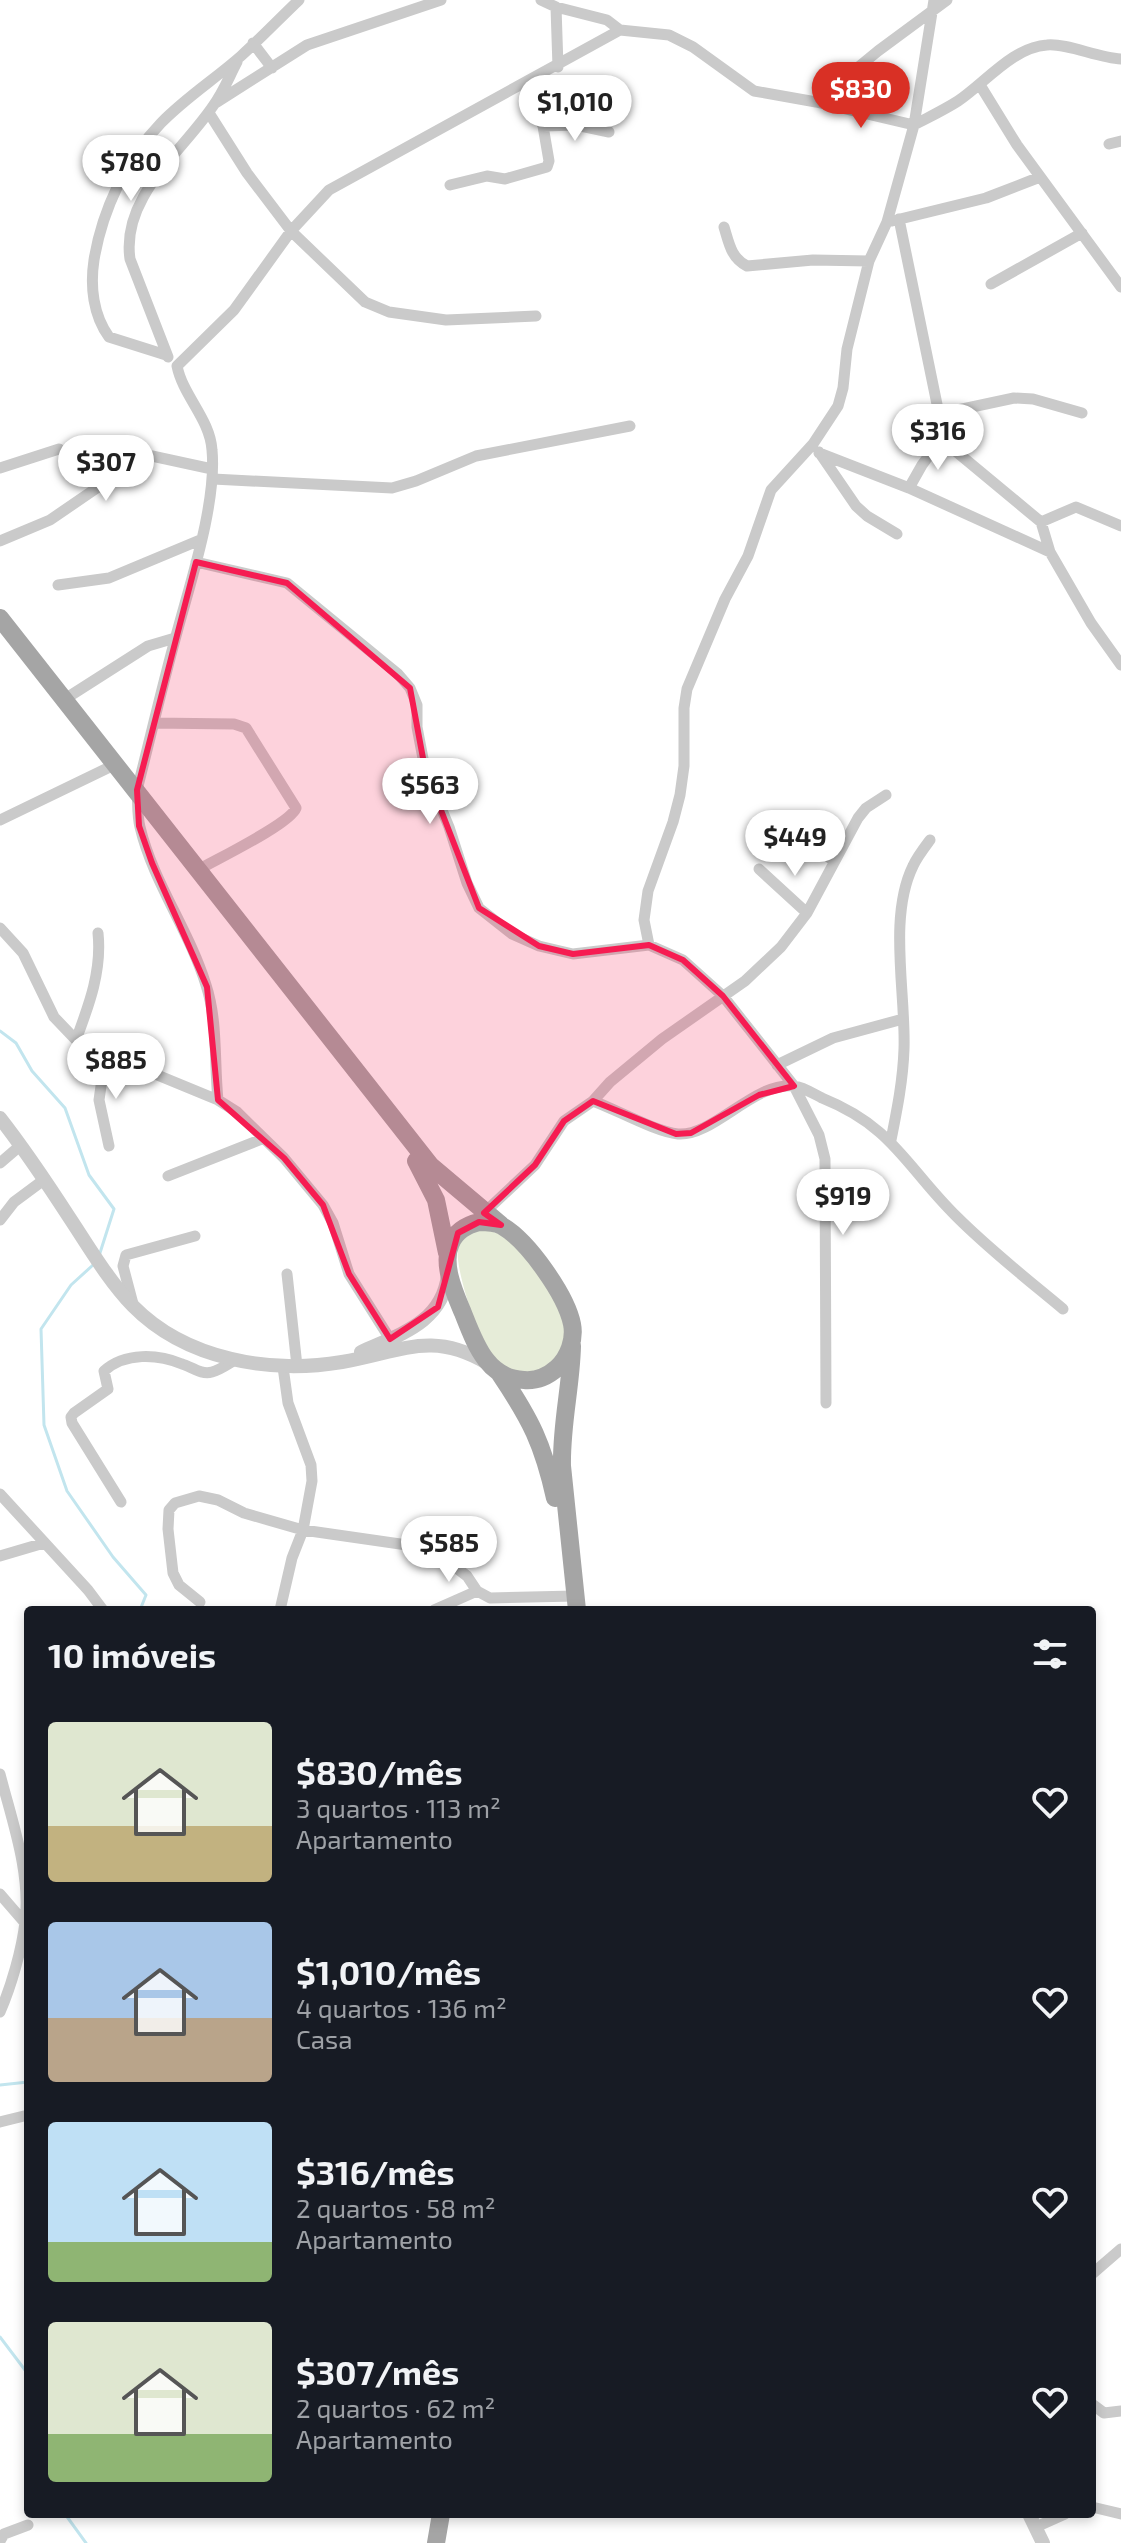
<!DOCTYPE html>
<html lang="pt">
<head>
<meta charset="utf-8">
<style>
  body { margin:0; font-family:"Exo 2",sans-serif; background:#242831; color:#f1f3f6; height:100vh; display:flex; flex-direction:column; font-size:30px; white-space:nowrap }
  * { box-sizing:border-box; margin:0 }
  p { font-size:26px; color:#9ea1a6 }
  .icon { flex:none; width:44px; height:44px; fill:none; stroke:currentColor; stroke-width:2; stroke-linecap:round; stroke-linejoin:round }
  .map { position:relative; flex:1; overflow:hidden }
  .panel { position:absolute; left:24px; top:1606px; width:1072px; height:912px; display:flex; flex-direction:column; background:#171b24; border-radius:8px; box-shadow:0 4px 12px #0003 }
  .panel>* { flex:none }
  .price { position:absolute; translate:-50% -68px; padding:0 18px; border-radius:28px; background:#fff; color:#222; font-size:26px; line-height:52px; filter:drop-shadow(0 2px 4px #0008) }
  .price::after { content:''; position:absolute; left:50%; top:48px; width:24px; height:18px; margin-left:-12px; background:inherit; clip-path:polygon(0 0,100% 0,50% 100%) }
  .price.selected { background:#d93025; color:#fff }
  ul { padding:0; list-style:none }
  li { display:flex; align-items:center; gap:24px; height:200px; padding:0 24px }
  li span { display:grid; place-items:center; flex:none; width:224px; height:160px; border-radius:8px; color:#555 }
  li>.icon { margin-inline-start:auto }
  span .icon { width:96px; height:96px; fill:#fffc; stroke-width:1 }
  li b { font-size:34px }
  h2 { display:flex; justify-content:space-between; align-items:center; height:96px; padding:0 24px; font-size:34px }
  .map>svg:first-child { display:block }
  .green { fill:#e6ecd8 }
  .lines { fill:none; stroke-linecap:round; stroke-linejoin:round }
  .stream { stroke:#c2e5ee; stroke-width:3 }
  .minor { stroke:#cacaca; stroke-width:11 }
  .tertiary { stroke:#cacaca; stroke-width:14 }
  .primary { stroke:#a5a5a5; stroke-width:18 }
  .marked { fill:#f61c52; fill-opacity:0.2; stroke:#f61c52; stroke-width:6; stroke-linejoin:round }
</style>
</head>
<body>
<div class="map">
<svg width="1121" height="2543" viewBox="0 0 1121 2543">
  <rect width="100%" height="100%" fill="#fff"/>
  <!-- green -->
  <path class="green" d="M474,1230C487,1230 498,1231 508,1239C524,1252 563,1306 566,1326C568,1343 557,1359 544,1368C530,1377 504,1371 493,1359C480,1345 454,1267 458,1248C460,1240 467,1235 474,1230Z"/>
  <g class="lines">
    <!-- stream -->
    <path class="stream" d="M0,1031L16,1043L32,1071L65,1108L89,1175L114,1209L99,1256
      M93,1265L71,1285L41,1329L44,1425L67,1491L113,1557L146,1595L140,1610
      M0,2085L28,2082
      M0,2337L28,2374
      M65,2514L86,2543"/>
    <!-- minor -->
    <path class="minor" d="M541,0L556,7L607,20L620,30
      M556,7L558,67
      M253,43L272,68
      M980,85L1017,145L1121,287
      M217,102L307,45L441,0
      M816,102L914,125C929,117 944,110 958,101C985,83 1013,47 1047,45C1067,43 1098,58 1121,59
      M209,113L247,173L291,231L365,302L389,312L446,320L536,316
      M543,126L576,125L609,132
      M1109,144L1121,141
      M450,185L487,176L505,179L547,167L549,161L543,126L523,84
      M899,219L939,414L941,439L1041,522L1050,552L1091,623L1121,665
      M892,221L986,198L1040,177
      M724,227C729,243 731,258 747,266L813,260L869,261
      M991,284L1082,233
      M166,355L109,337C93,315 90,286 94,260C102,211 126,159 161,123C185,98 215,79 241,56C261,38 279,19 299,0
      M168,357L130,259C121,197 182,152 213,106C223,93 229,77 237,62
      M939,414L1014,398L1033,399L1082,413
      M819,452L856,506L867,516L897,534
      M819,453L909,488L1050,552
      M0,468L59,449
      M213,479L392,488L416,481L476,456L630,426
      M909,488L922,465L941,439
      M1041,522L1076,507L1121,526
      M0,541L50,520L142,457L152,456L212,469
      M196,562L287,583L398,674L410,688L417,705V727L425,769L449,827L467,883L479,908L512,934L539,946L573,954L649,945L683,960L723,996L794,1086L819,1135L825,1159L826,1403
      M58,585L109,578L200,540
      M65,699L148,646L175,638
      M154,723L234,724L246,728L296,808C290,824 217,859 198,870
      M0,820L116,764
      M781,821L834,861
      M759,869L807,913
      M0,928L23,953L54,1017L76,1040L105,1058L150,1072L218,1100L237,1112L284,1158L323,1205L333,1223L349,1274L390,1339
      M649,945L644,920L648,891L673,822L680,795L684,766V708L687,689L725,599L748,556L771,490L813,444L838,406L843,388L847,349L869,261L887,222L914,125L934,0
      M76,1040C89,1005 102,971 98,933
      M105,1058L99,1100L109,1146
      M777,1065L833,1038L903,1019
      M218,1100C214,1061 218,1022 206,985C189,930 153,882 140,827C137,815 138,802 137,790C150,739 162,687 176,636C190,583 217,503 212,450C210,419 183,396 177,366L234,310L291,231L329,190L620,30L669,35L693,47L754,91L816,102L878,51L947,0
      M593,1101C615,1109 656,1132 678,1134C713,1137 755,1081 794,1086C803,1087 814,1094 822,1098C894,1127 906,1167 957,1217C990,1250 1027,1279 1063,1309
      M891,1140C897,1110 903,1080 904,1049C906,994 888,917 913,866C917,857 924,848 930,840
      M0,1163L21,1145
      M168,1176L262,1139
      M484,1213L535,1165L564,1121L593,1101L610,1082L662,1039L745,981L781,947L807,913L858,818L866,808L886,795
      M0,1220L14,1202L45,1179
      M287,1274L297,1366
      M133,1304L123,1266L126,1255L195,1236
      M0,1494L88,1590L103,1610
      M121,1502L72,1423L71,1417L74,1413L108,1389L104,1371C125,1352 158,1354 182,1364C192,1367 201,1375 212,1372C220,1370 228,1364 235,1360
      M0,1556L44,1543
      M200,1602L179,1585L173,1573L168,1529L169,1510L175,1503L199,1496L218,1500L244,1513L303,1530L407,1545L442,1557L467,1576L477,1591L490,1598L575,1596
      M280,1610L292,1558L303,1530L312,1481L311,1465L288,1403L283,1367
      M434,1610L477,1591
      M0,1774C12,1821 31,1873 25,1922C22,1949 11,1987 0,2012
      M0,1894L25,1923
      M0,2122L28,2115
      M1092,2274L1121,2249
      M1092,2404L1104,2413L1121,2411
      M1092,2507L1121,2514
      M1036,2527L1065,2514
      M0,2541L4,2534L28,2525"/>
    <!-- tertiary -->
    <path class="tertiary" d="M0,1118C25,1150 47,1183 69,1217C89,1247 108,1280 133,1306C186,1360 271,1374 342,1362C401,1352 431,1330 487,1363
      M361,1352C400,1334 442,1323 448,1275
      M1029,2514L1043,2543"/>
    <!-- primary -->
    <path class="primary" d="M0,618L431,1166L501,1225
      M416,1161L436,1200L447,1253
      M479,1222C487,1222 495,1222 502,1226C528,1241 566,1295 572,1324C575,1339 569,1357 557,1368C548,1376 536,1381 524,1380C487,1379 475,1343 463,1313C455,1294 441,1264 451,1243C456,1231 467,1225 479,1222Z
      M572,1346C571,1387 561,1425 562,1466L577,1610
      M500,1374C531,1420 543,1444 555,1498
      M436,2543L441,2514"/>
  </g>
  <!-- marked area -->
  <path class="marked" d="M196,562L287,583L410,688L425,769L479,908L539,946L573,954L649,945L683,960L723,996L794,1086L759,1095L691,1133L676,1134L593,1101L564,1121L535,1165L484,1213L501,1225L479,1222L458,1233L438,1307L390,1339L349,1274L323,1205L284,1158L218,1100L207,987L152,863L139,826L137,790Z"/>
</svg>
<b class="price selected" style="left:861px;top:130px">$830</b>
<b class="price" style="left:575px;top:143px">$1,010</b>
<b class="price" style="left:131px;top:203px">$780</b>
<b class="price" style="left:938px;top:472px">$316</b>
<b class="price" style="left:106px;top:503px">$307</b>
<b class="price" style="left:430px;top:826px">$563</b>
<b class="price" style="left:795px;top:878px">$449</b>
<b class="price" style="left:116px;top:1101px">$885</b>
<b class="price" style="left:843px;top:1237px">$919</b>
<b class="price" style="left:449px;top:1584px">$585</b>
<section class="panel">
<h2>10 imóveis<svg class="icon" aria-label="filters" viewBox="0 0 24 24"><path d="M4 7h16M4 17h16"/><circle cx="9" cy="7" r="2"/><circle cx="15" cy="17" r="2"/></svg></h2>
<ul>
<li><span style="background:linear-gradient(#dfe7d0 65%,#c2b280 0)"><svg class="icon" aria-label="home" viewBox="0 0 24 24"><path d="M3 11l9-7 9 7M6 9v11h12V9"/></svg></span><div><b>$830/mês</b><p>3 quartos · 113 m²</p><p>Apartamento</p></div><svg class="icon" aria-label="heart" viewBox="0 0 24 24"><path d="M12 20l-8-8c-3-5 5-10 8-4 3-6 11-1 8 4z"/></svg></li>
<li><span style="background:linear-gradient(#a9c7e8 60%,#b9a48a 0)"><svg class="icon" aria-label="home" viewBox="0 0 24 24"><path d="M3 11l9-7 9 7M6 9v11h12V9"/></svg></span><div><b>$1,010/mês</b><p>4 quartos · 136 m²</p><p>Casa</p></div><svg class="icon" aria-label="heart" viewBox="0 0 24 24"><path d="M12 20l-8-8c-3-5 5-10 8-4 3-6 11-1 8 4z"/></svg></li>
<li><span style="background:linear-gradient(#bfe0f5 75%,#8fb573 0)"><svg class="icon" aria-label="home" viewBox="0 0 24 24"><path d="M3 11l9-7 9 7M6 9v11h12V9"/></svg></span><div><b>$316/mês</b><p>2 quartos · 58 m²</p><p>Apartamento</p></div><svg class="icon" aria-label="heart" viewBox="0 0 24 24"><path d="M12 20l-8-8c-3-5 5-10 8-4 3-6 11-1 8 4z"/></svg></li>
<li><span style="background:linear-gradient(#dfe7d0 70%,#8fb573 0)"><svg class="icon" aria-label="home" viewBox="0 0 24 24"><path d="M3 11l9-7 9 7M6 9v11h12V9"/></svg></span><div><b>$307/mês</b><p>2 quartos · 62 m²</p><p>Apartamento</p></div><svg class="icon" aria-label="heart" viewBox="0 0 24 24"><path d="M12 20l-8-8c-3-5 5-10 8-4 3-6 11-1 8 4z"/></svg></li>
</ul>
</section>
</div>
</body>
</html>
